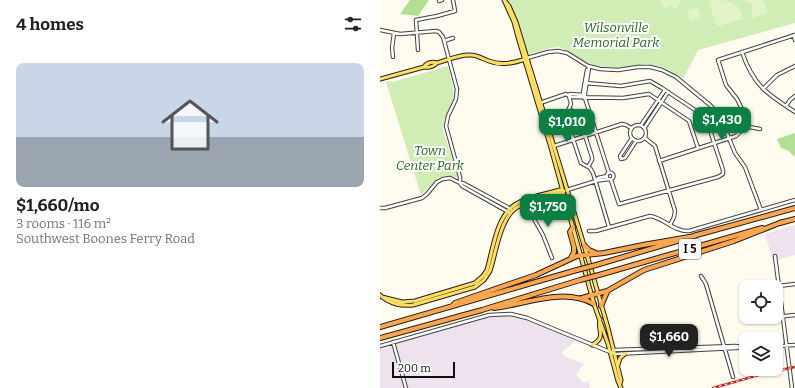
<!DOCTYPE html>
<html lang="en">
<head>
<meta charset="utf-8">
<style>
  body { margin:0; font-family:Bitter,serif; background:#f2f2f2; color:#202124; height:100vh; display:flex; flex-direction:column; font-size:15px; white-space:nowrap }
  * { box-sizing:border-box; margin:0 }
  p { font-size:13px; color:#757577 }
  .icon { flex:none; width:22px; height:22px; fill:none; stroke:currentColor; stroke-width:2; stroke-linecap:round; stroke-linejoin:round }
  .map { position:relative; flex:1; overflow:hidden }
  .drawer { display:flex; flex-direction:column; background:#fff; width:380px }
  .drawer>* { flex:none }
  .tools { position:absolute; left:359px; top:280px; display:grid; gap:8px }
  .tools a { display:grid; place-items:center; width:44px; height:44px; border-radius:8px; background:#fff; box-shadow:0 1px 3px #0004; font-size:20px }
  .scale { position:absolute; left:12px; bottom:10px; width:63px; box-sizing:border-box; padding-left:4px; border:2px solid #0e0e0e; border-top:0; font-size:11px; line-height:14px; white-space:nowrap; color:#0e0e0e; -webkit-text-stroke:3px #fff; paint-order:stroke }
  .price { position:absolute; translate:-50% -34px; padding:0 9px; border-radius:8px; background:#0b8043; color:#fff; font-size:13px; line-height:26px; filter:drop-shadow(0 1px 2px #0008) }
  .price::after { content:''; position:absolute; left:50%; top:24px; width:12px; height:9px; margin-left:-6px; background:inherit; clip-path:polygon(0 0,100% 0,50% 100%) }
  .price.current { background:#222; color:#fff }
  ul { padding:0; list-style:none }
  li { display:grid; align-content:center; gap:8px; height:212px; padding:0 16px }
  li span { display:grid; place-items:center; height:124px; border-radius:8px; color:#555 }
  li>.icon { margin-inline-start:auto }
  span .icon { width:72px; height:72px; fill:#fffc; stroke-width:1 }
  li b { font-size:17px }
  h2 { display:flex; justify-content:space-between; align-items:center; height:48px; padding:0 16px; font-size:17px }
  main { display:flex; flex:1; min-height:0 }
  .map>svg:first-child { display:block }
  .industrial { fill:#ede2ed }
  .green { fill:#d0edb5 }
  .forest { fill:#b3df93 }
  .pitch { fill:#e3f3c8 }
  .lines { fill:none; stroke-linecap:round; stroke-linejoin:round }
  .minor-casing { stroke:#414141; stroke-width:4.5 }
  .major-casing { stroke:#1f1f1f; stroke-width:5 }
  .highway-casing { stroke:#1f1f1f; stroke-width:6 }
  .minor { stroke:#fff; stroke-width:2.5 }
  .major { stroke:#ffde5f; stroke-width:3 }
  .highway { stroke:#ffa54d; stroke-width:4 }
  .rail-casing { stroke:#ca1b1d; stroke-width:2.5 }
  .rail { stroke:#fff; stroke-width:1; stroke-dasharray:3; stroke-linecap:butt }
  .highway-bridge-casing { stroke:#1f1f1f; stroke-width:6; stroke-linecap:butt }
  .highway-bridge { stroke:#ffa54d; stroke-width:4 }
  .labels { text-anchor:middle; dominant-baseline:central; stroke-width:4; stroke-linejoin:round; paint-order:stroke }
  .shield { fill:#fff; stroke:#565656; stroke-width:1 }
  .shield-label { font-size:12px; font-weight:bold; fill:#0e0e0e }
  .park-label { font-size:13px; font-style:italic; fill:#276b19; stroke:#fff }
</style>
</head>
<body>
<main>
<section class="drawer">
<h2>4 homes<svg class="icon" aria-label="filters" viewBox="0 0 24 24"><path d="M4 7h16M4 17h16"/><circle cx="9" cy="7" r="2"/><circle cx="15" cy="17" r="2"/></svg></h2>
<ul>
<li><span style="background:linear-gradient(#c9d6e8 60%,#9aa5b1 0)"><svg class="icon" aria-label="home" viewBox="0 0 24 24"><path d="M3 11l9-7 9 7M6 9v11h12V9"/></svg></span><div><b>$1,660/mo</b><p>3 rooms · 116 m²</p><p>Southwest Boones Ferry Road</p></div></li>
</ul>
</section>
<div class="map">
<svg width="415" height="388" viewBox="0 0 415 388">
  <rect width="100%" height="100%" fill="#fffcef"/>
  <!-- industrial -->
  <path class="industrial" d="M415,225V255L393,261L385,234Z
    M118,316H127L149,320L196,341L182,352L184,356L204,364L196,374L203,383L208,381L210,388H0V348L109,317Z"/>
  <!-- green -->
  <path class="green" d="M127,0H415V23L318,50L303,79L285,68L267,64L237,68L216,66L204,62L184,49L179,47L171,48L149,54L144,46L135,15Z
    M68,66L74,91L73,100L64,120L63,130L78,177L66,176L58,178L41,195L6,82L10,81L12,82Z"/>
  <!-- forest -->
  <path class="forest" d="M30,0H49L38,16L20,14Z
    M415,133V157L407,150L401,148L397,139Z"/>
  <!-- pitch -->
  <path class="pitch" d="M280,0H301V1L296,9L290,6L284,9Z
    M329,0C347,0 360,0 363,19L339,26L335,24Z
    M363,0H383L388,13L372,18V4Z
    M318,8L321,18L310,21L307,11Z"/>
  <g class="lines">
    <!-- minor casing -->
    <g class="minor-casing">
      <path id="minor" d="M59,1L62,0
        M0,30L20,34L56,31L59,32L63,37L77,89L76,99L68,116L66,126L80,177V183
        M414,36L415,40
        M64,41L73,38
        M38,50L36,20L57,16L75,11L73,0
        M362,52C373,85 387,94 415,112
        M13,57L12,48L14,33
        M147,58L168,52L178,51L187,53L208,66L220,69L238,70L258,67H270L282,70L296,77L330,105L340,116L355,153L365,167L381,210
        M208,66L209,68L205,93V98L229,173
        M205,83L241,86L270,81L282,88L318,112L327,121L343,170V174L338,177L239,204L231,180
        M383,89L397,75L415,66
        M189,95L190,94L204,95
        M189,96L191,104L186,115V118L201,163L210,168L213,173L229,227
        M204,98L203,93L207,70
        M160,103L186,94L191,97L243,98L269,94L309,121L318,148
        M406,106L410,100L415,96
        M189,109L198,114L212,157V160L208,167
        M250 133a8 8 0 1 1 16 0a8 8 0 1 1-16 0Z
        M261,125L285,90
        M364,126L380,129
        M265,127L288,92
        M252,138L240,156L241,159L245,158L256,141
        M265,138L275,146L295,211L294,217L290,225
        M174,146L242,124L246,125L251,128
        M279,161L356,136L362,130L364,121L361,107L357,99L346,85L338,60L415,35
        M226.5 176a3.5 3.5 0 1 1 7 0a3.5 3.5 0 1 1-7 0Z
        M216,181L218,178L227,176
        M80,183L82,186L130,213
        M187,190L216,181L228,179
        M149,201L155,221L163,235L172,258
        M0,208H5L42,198L47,194L57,182L63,179L70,178L80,183H83L131,209
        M209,231H216L270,216C284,218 294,232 309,231L415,200
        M395,256L412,388
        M321,276L326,284L353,377
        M399,286L415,284
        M396,317L415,315
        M367,318L392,317
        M13,342L26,388
        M0,346L109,315L131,314L147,318L235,354L356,348L359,347
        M396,346L415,345
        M233,350L355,346L366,347"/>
    </g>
    <!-- major casing -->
    <g class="major-casing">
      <path id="major" d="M124,0L134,22L138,37L171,148L214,304L228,344L238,381L241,388
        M124,0L129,6L136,22L207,255L228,328L241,380L240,384
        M44,67C46,63 53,61 57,63
        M0,79L44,67C49,68 54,66 57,63C68,60 80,54 91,55C97,55 103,59 109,61C121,66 133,63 146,59
        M0,295C10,304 20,306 33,305L95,287L104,280L110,271C116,253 120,219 136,208C148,200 166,197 180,193L184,191
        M2,297L22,302L35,301L95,283L103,276L107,270C113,250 116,216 136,204C148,196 166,194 180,190L183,191
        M212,345C227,337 217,331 220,319
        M238,365L240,358L246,353"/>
    </g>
    <!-- highway casing -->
    <g class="highway-casing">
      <path id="highway" d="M400,223L415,219
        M313,236L415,208
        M204,245L209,250L216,253
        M191,258L194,252V247L190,232L193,227
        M216,265L297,241
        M219,275L382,228
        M202,298L227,291L264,270L354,241L402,222
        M72,306L75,303L156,275L197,256L224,253L263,245L315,236
        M221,306L227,292
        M114,308C147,304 183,287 214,304
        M0,327L197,270
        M0,338L102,310L200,280"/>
    </g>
    <!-- minor -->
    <use href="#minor" class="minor"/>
    <!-- major -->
    <use href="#major" class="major"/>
    <!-- highway -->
    <use href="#highway" class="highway"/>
    <!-- rail casing -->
    <g class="rail-casing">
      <path id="rail" d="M333,388L386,373L415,367"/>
    </g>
    <!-- rail -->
    <use href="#rail" class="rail"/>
    <!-- highway-bridge casing -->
    <g class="highway-bridge-casing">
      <path id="highway-bridge" d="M197,270L216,265
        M200,280L219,275"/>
    </g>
    <!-- highway-bridge -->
    <use href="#highway-bridge" class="highway-bridge"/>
  </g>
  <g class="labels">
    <!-- shield labels -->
    <rect class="shield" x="299" y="239" width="22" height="20" rx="3"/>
    <g class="shield-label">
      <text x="310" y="249">I 5</text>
    </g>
    <!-- park labels -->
    <g class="park-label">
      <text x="236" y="27">Wilsonville<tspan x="236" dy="15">Memorial Park</tspan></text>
      <text x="50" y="150">Town<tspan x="50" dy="15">Center Park</tspan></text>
    </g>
  </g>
</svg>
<div class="tools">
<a><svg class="icon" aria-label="locate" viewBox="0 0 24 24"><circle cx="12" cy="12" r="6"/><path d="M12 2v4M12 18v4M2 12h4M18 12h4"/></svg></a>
<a><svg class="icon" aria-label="layers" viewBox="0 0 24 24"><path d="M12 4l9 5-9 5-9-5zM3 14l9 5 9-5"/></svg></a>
</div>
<div class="scale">200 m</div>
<b class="price" style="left:342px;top:141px">$1,430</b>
<b class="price" style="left:187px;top:143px">$1,010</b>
<b class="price" style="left:168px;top:228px">$1,750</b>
<b class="price current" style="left:289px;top:358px">$1,660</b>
</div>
</main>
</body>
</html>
